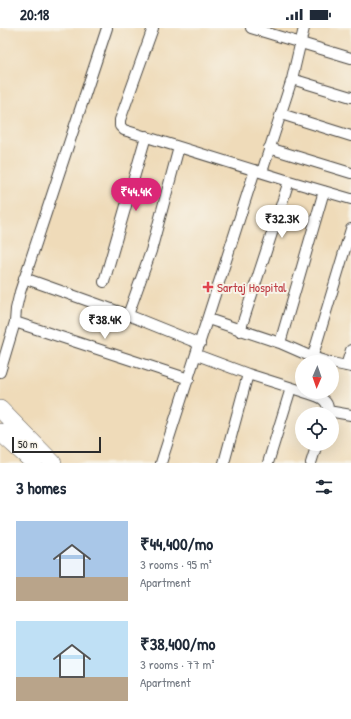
<!DOCTYPE html>
<html lang="en">
<head>
<meta charset="utf-8">
<style>
  body { margin:0; font-family:"Patrick Hand",sans-serif; background:#f6f6f7; color:#1f2937; height:100vh; display:flex; flex-direction:column; font-size:15px; white-space:nowrap }
  * { box-sizing:border-box; margin:0 }
  p { font-size:13px; color:#747a83 }
  .icon { flex:none; width:22px; height:22px; fill:none; stroke:currentColor; stroke-width:2; stroke-linecap:round; stroke-linejoin:round }
  .map { position:relative; height:435px; overflow:hidden }
  .side { display:flex; flex-direction:column; background:#fff; flex:1 }
  .side>* { flex:none }
  .needle { width:26px; rotate:182deg }
  .controls { position:absolute; left:295px; top:327px; display:grid; gap:8px }
  .controls a { display:grid; place-items:center; width:44px; height:44px; border-radius:50%; background:#fff; box-shadow:0 4px 16px #0002; font-size:20px }
  .scale { position:absolute; left:12px; bottom:10px; width:89px; box-sizing:border-box; padding-left:4px; border:2px solid #2b2b2b; border-top:0; font-size:11px; line-height:14px; white-space:nowrap; color:#2b2b2b; -webkit-text-stroke:3px #f7f3e8; paint-order:stroke }
  .price { position:absolute; translate:-50% -34px; padding:0 9px; border-radius:14px; background:#fff; color:#222; font-size:13px; line-height:26px; filter:drop-shadow(0 1px 2px #0008) }
  .price::after { content:''; position:absolute; left:50%; top:24px; width:12px; height:9px; margin-left:-6px; background:inherit; clip-path:polygon(0 0,100% 0,50% 100%) }
  .price.selected { background:#db2777; color:#fff }
  ul { padding:0; list-style:none }
  li { display:flex; align-items:center; gap:12px; height:100px; padding:0 16px }
  li span { display:grid; place-items:center; flex:none; width:112px; height:80px; border-radius:0px; color:#555 }
  li>.icon { margin-inline-start:auto }
  span .icon { width:48px; height:48px; fill:#fffc; stroke-width:1 }
  li b { font-size:17px }
  h2 { display:flex; justify-content:space-between; align-items:center; height:48px; padding:0 16px; font-size:17px }
  .status { display:flex; justify-content:space-between; align-items:center; height:28px; padding:0 20px; background:#fff; direction:ltr }
  .status svg { height:11px; fill:currentColor }
  .map>svg:first-child { display:block }
  .lines { fill:none; stroke-linecap:round; stroke-linejoin:round }
  .minor-casing { stroke:#484540; stroke-width:12 }
  .trunk-casing { stroke:#484540; stroke-width:18 }
  .minor { stroke:#fff; stroke-width:10 }
  .trunk { stroke:#fff; stroke-width:17 }
  .health-dot { fill:#e0444e; stroke:#f7f3e8; stroke-width:1.5 }
  .labels { text-anchor:middle; dominant-baseline:central; stroke-width:4; stroke-linejoin:round; paint-order:stroke }
  .health-label { font-size:13px; fill:#be3a42; stroke:#f7f3e8; text-anchor:start }
</style>
</head>
<body>
<div class="status"><b>20:18</b><svg viewBox="0 0 49 12"><path d="M0 12V9h3v3zM5 12V6h3v6zM10 12V3h3v9zM15 12V0h3v12zM26 1h20v11H26zM47 4h2v5h-2z"/></svg></div>
<div class="map">
<svg width="351" height="435" viewBox="0 0 351 435">
  <rect width="100%" height="100%" fill="#f7f3e8"/>
  <filter id="ink" filterUnits="userSpaceOnUse"><feTurbulence type="fractalNoise" baseFrequency=".025" numOctaves="2"/><feDisplacementMap in="SourceGraphic" scale="8" xChannelSelector="R" yChannelSelector="G"/><feConvolveMatrix kernelMatrix="1 2 1 2 8 2 1 2 1" color-interpolation-filters="sRGB"/></filter>
  <filter id="wash" filterUnits="userSpaceOnUse"><feTurbulence type="fractalNoise" baseFrequency=".012" numOctaves="4" result="noise"/><feDisplacementMap in="SourceGraphic" scale="16" xChannelSelector="R" yChannelSelector="G"/><feGaussianBlur stdDeviation="0.9" result="paint"/><feColorMatrix in="noise" values="0 0 0 0 0 0 0 0 0 0 0 0 0 0 0 0 0 1.4 0 .05"/><feComposite in="paint" operator="in"/></filter>
  <g filter="url(#wash)">
    <rect width="100%" height="100%" fill="#efdbb9"/>
  </g>
  <g filter="url(#ink)">
    <g class="lines">
      <!-- minor casing -->
      <g class="minor-casing">
        <path id="minor" d="M153,0L120,92V98L124,102L289,153
          M251,0L351,30
          M292,51L351,69
          M281,86L351,108
          M269,120L351,145
          M262,144L292,51L304,0
          M24,250L128,287L200,316
          M104,254L146,108
          M128,287L151,223L179,119
          M208,291L280,315L312,329L328,334
          M15,294L189,351
          M240,303L289,153L351,171
          M280,315L324,163
          M197,327L248,346L302,363
          M311,334L351,201
          M332,335L351,339
          M346,338L351,322
          M0,344L15,294L16,281L20,264L107,0
          M304,364C315,368 332,370 327,386
          M328,383L351,387
          M161,435L255,142
          M224,435L248,346
          M268,435L291,360
          M311,435L317,416"/>
      </g>
      <!-- trunk casing -->
      <g class="trunk-casing">
        <path id="trunk" d="M0,381L53,435
          M0,404L34,435"/>
      </g>
      <!-- minor -->
      <use href="#minor" class="minor"/>
      <!-- trunk -->
      <use href="#trunk" class="trunk"/>
    </g>
  </g>
  <!-- markers -->
  <path class="health-dot" d="M206 253h4v4h4v4h-4v4h-4v-4h-4v-4h4z"/>
  <g class="labels">
    <!-- health labels -->
    <g class="health-label">
      <text x="217" y="259">Sartaj Hospital</text>
    </g>
  </g>
</svg>
<div class="controls">
<a><svg class="needle" viewBox="-14 -14 28 28"><path d="M0-13l5 13h-10z" fill="#e53935"/><path d="M0 13l5-13h-10z" fill="#747a83"/></svg></a>
<a><svg class="icon" aria-label="locate" viewBox="0 0 24 24"><circle cx="12" cy="12" r="6"/><path d="M12 2v4M12 18v4M2 12h4M18 12h4"/></svg></a>
</div>
<div class="scale">50 m</div>
<b class="price selected" style="left:136px;top:184px">₹44.4K</b>
<b class="price" style="left:282px;top:211px">₹32.3K</b>
<b class="price" style="left:105px;top:312px">₹38.4K</b>
</div>
<section class="side">
<h2>3 homes<svg class="icon" aria-label="filters" viewBox="0 0 24 24"><path d="M4 7h16M4 17h16"/><circle cx="9" cy="7" r="2"/><circle cx="15" cy="17" r="2"/></svg></h2>
<ul>
<li><span style="background:linear-gradient(#a9c7e8 70%,#b9a48a 0)"><svg class="icon" aria-label="home" viewBox="0 0 24 24"><path d="M3 11l9-7 9 7M6 9v11h12V9"/></svg></span><div><b>₹44,400/mo</b><p>3 rooms · 95 m²</p><p>Apartment</p></div></li>
<li><span style="background:linear-gradient(#bfe0f5 70%,#b9a48a 0)"><svg class="icon" aria-label="home" viewBox="0 0 24 24"><path d="M3 11l9-7 9 7M6 9v11h12V9"/></svg></span><div><b>₹38,400/mo</b><p>3 rooms · 77 m²</p><p>Apartment</p></div></li>
</ul>
</section>
</body>
</html>
